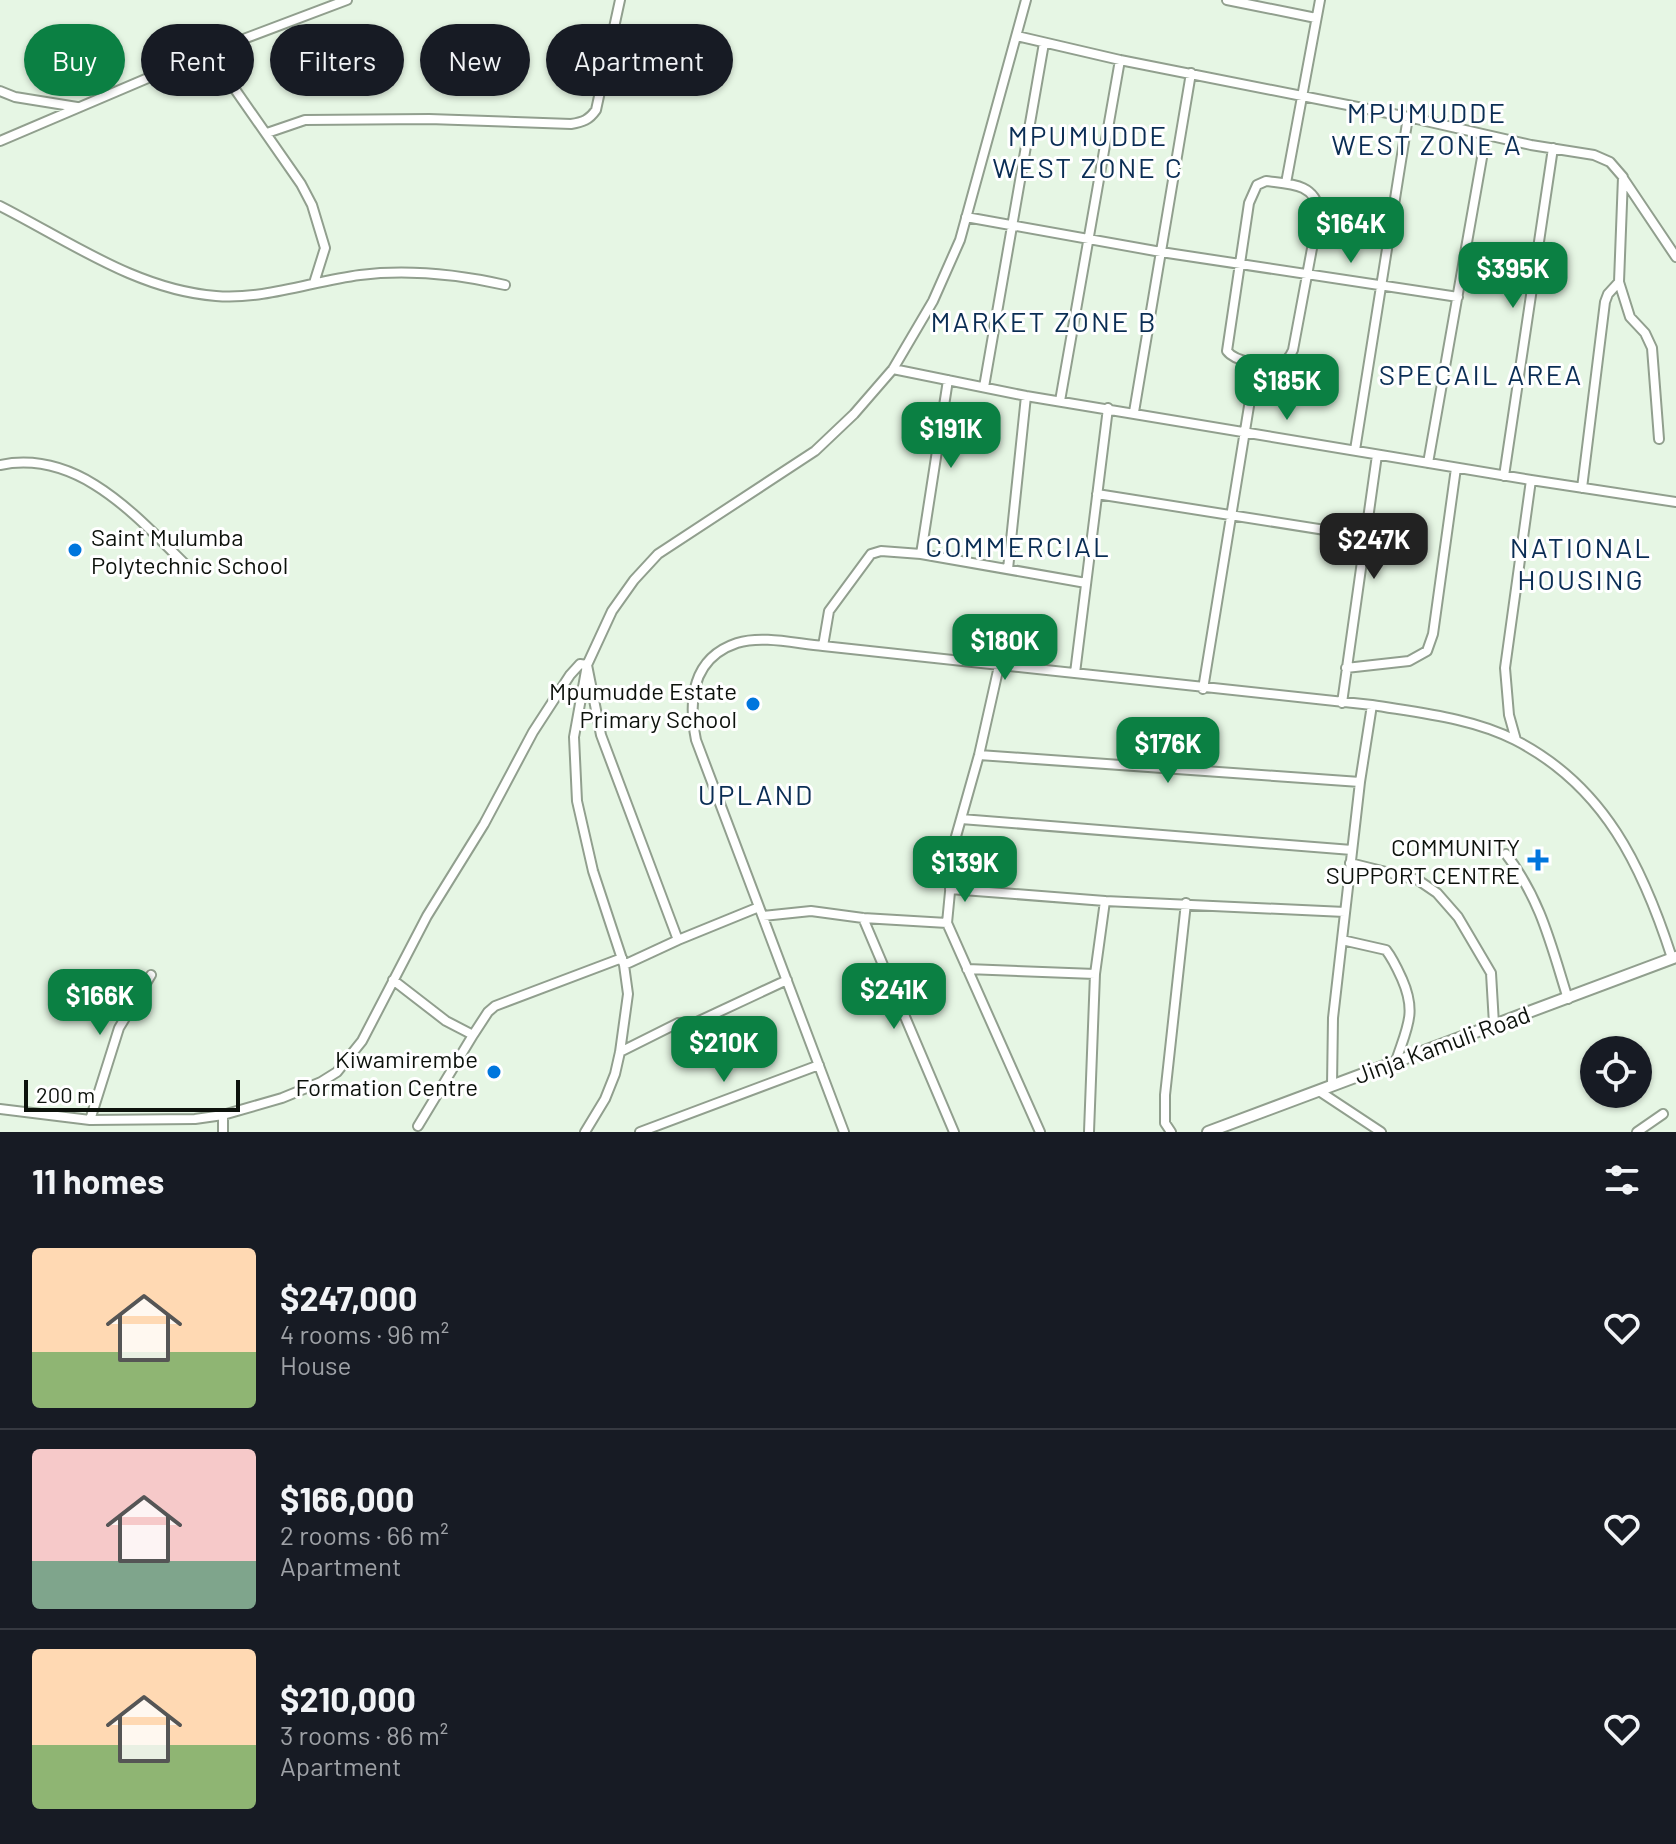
<!DOCTYPE html>
<html lang="en">
<head>
<meta charset="utf-8">
<style>
  body { margin:0; font-family:Barlow,sans-serif; background:#20242c; color:#f1f3f6; height:100vh; display:flex; flex-direction:column; font-size:30px; white-space:nowrap }
  * { box-sizing:border-box; margin:0 }
  p { font-size:26px; color:#9ea1a6 }
  .icon { flex:none; width:44px; height:44px; fill:none; stroke:currentColor; stroke-width:2; stroke-linecap:round; stroke-linejoin:round }
  .map { position:relative; height:1132px; overflow:hidden }
  .details { display:flex; flex-direction:column; background:#171b24; flex:1 }
  .details>* { flex:none }
  .banner { position:absolute; left:24px; top:24px; width:800px; height:72px; display:flex; gap:16px }
  .tools { position:absolute; left:1580px; top:1036px; display:grid; gap:16px }
  .tools a { display:grid; place-items:center; width:72px; height:72px; border-radius:50%; background:#171b24; box-shadow:0 2px 6px #0004; font-size:40px }
  .scale { position:absolute; left:24px; bottom:20px; width:216px; box-sizing:border-box; padding-left:8px; border:4px solid #0d120c; border-top:0; font-size:22px; line-height:28px; white-space:nowrap; color:#0d120c; -webkit-text-stroke:6px #fff; paint-order:stroke }
  .price { position:absolute; translate:-50% -68px; padding:0 18px; border-radius:16px; background:#0b8043; color:#fff; font-size:26px; line-height:52px; filter:drop-shadow(0 2px 4px #0008) }
  .price::after { content:''; position:absolute; left:50%; top:48px; width:24px; height:18px; margin-left:-12px; background:inherit; clip-path:polygon(0 0,100% 0,50% 100%) }
  .price.current { background:#222; color:#fff }
  ul { padding:0; list-style:none }
  li { display:flex; align-items:center; gap:24px; height:200px; padding:0 32px }
  li+li { border-top:2px solid #363941 }
  li span { display:grid; place-items:center; flex:none; width:224px; height:160px; border-radius:8px; color:#555 }
  li>.icon { margin-inline-start:auto }
  span .icon { width:96px; height:96px; fill:#fffc; stroke-width:1 }
  li b { font-size:34px }
  h2 { display:flex; justify-content:space-between; align-items:center; height:96px; padding:0 32px; font-size:34px }
  .chip { padding:0 28px; border-radius:36px; background:#171b24; box-shadow:0 2px 6px #0004; font-size:28px; line-height:72px }
  .chip.current { background:#0b8043; color:#fff }
  .map>svg:first-child { display:block }
  .lines { fill:none; stroke-linecap:round; stroke-linejoin:round }
  .minor-casing { stroke:#919f8e; stroke-width:12 }
  .major-casing { stroke:#919f8e; stroke-width:14 }
  .minor { stroke:#fff; stroke-width:8 }
  .major { stroke:#fff; stroke-width:10 }
  .poi-dot { fill:#0076dd; stroke:#fff; stroke-width:3 }
  .labels { text-anchor:middle; dominant-baseline:central; stroke-width:6; stroke-linejoin:round; paint-order:stroke }
  .poi-label { font-size:24px; fill:#0d120c; stroke:#fff; text-anchor:end }
  .street-label { font-size:24px; fill:#0d120c; stroke:#fff }
  .quarter-label { font-size:28px; letter-spacing:2px; fill:#0a2d54; stroke:#fff }
</style>
</head>
<body>
<div class="map">
<svg width="1676" height="1132" viewBox="0 0 1676 1132">
  <rect width="100%" height="100%" fill="#e6f6e4"/>
  <g class="lines">
    <!-- minor casing -->
    <g class="minor-casing">
      <path id="minor" d="M1227,0L1316,18
        M1017,36L1120,60L1408,117L1531,145L1594,155L1610,162L1623,177L1619,282L1608,294L1605,302L1582,488
        M209,52L301,184L312,205L325,248L314,283
        M0,91L15,97L77,107
        M267,133L305,120L429,119L571,124C583,122 589,120 596,110L620,0
        M0,141L209,52L347,0
        M1623,178L1676,257
        M1266,181C1289,184 1315,183 1319,211L1293,350C1290,357 1286,362 1279,364C1265,366 1235,362 1227,351L1249,203L1257,185Z
        M1286,183L1320,0
        M0,206C69,241 137,290 216,296C264,300 313,281 360,275C410,269 456,274 505,285
        M966,217L1161,252L1458,297
        M1619,282L1630,317L1645,333L1652,348L1659,439
        M893,369L1026,396L1531,480L1676,502
        M984,387L1044,43
        M1060,401L1120,60
        M1134,412L1191,73
        M1355,450L1408,117
        M1428,463L1486,135
        M0,465C78,449 135,515 185,564
        M1504,476L1553,148
        M1097,494L1363,536
        M921,554L948,380
        M1008,569L1026,396
        M823,646L829,611L871,554L881,551L921,554L1086,583
        M999,666L979,755L955,840L947,923L1040,1132
        M1346,668L1409,661L1427,651L1433,634L1456,468
        M1075,673L1108,408
        M1203,689L1256,363
        M1342,703L1377,455
        M1516,740L1509,715L1505,668L1531,480
        M979,755L1360,782
        M961,819L1352,850
        M1506,854C1541,900 1551,945 1568,999
        M1350,863L1418,880L1437,893L1458,917L1491,973L1494,1024
        M950,889L1105,901L1345,912
        M763,916L811,911L863,918L947,923
        M863,918L954,1132
        M1342,940L1386,950C1393,959 1397,968 1402,979C1417,1013 1407,1027 1396,1061
        M624,965L678,940L759,907
        M967,969L1095,974
        M393,980L446,1021L473,1035
        M620,1052L678,1023L697,1022L787,980
        M1332,1085L1333,1018L1360,782L1372,705
        M1319,1091L1381,1132
        M0,1109L90,1120L195,1119L223,1115L282,1098L321,1082L337,1072L362,1041L427,916L484,824L533,732L570,675L580,664L587,665L601,735L678,940
        M90,1120L119,1028L151,975
        M418,1126L473,1035L488,1012L495,1006L622,958
        M223,1132V1115
        M585,1132L605,1099L615,1074L620,1052L628,994L624,965L593,871L577,801L574,737L587,665L612,611L634,580L658,554L815,451L854,414L893,369L933,301L960,240L1026,0
        M640,1132L819,1065
        M844,1132L696,740C688,700 692,658 737,643C763,635 797,644 823,646L1372,705C1420,713 1472,718 1515,740C1605,786 1643,868 1672,958
        M1089,1132L1095,974L1105,901
        M1171,1132L1165,1123V1095L1186,903
        M1637,1132L1663,1114"/>
    </g>
    <!-- major casing -->
    <g class="major-casing">
      <path id="major" d="M1208,1132L1676,957"/>
    </g>
    <!-- minor -->
    <use href="#minor" class="minor"/>
    <!-- major -->
    <use href="#major" class="major"/>
  </g>
  <!-- markers -->
  <g class="poi-dot">
    <circle cx="75" cy="550" r="8"/>
    <circle cx="753" cy="704" r="8"/>
    <path d="M1534 848h8v8h8v8h-8v8h-8v-8h-8v-8h8z"/>
    <circle cx="494" cy="1072" r="8"/>
  </g>
  <g class="labels">
    <!-- poi labels -->
    <g class="poi-label">
      <text x="91" y="536" text-anchor="start">Saint Mulumba<tspan x="91" dy="28">Polytechnic School</tspan></text>
      <text x="737" y="690">Mpumudde Estate<tspan x="737" dy="28">Primary School</tspan></text>
      <text x="1520" y="846">COMMUNITY<tspan x="1520" dy="28">SUPPORT CENTRE</tspan></text>
      <text x="478" y="1058">Kiwamirembe<tspan x="478" dy="28">Formation Centre</tspan></text>
    </g>
    <!-- street labels -->
    <g class="street-label">
      <text transform="translate(1442 1044) rotate(-20)">Jinja Kamuli Road</text>
    </g>
    <!-- quarter labels -->
    <g class="quarter-label">
      <text x="1427" y="112">MPUMUDDE<tspan x="1427" dy="32">WEST ZONE A</tspan></text>
      <text x="1088" y="135">MPUMUDDE<tspan x="1088" dy="32">WEST ZONE C</tspan></text>
      <text x="1044" y="321">MARKET ZONE B</text>
      <text x="1481" y="374">SPECAIL AREA</text>
      <text x="1018" y="546">COMMERCIAL</text>
      <text x="1581" y="547">NATIONAL<tspan x="1581" dy="32">HOUSING</tspan></text>
      <text x="756" y="794">UPLAND</text>
    </g>
  </g>
</svg>
<div class="tools">
<a><svg class="icon" aria-label="locate" viewBox="0 0 24 24"><circle cx="12" cy="12" r="6"/><path d="M12 2v4M12 18v4M2 12h4M18 12h4"/></svg></a>
</div>
<div class="scale">200 m</div>
<b class="price" style="left:1351px;top:265px">$164K</b>
<b class="price" style="left:1513px;top:310px">$395K</b>
<b class="price" style="left:1287px;top:422px">$185K</b>
<b class="price" style="left:951px;top:470px">$191K</b>
<b class="price current" style="left:1374px;top:581px">$247K</b>
<b class="price" style="left:1005px;top:682px">$180K</b>
<b class="price" style="left:1168px;top:785px">$176K</b>
<b class="price" style="left:965px;top:904px">$139K</b>
<b class="price" style="left:894px;top:1031px">$241K</b>
<b class="price" style="left:100px;top:1037px">$166K</b>
<b class="price" style="left:724px;top:1084px">$210K</b>
<div class="banner">
<a class="chip current">Buy</a>
<a class="chip">Rent</a>
<a class="chip">Filters</a>
<a class="chip">New</a>
<a class="chip">Apartment</a>
</div>
</div>
<section class="details">
<h2>11 homes<svg class="icon" aria-label="filters" viewBox="0 0 24 24"><path d="M4 7h16M4 17h16"/><circle cx="9" cy="7" r="2"/><circle cx="15" cy="17" r="2"/></svg></h2>
<ul>
<li><span style="background:linear-gradient(#ffd9b3 65%,#8fb573 0)"><svg class="icon" aria-label="home" viewBox="0 0 24 24"><path d="M3 11l9-7 9 7M6 9v11h12V9"/></svg></span><div><b>$247,000</b><p>4 rooms · 96 m²</p><p>House</p></div><svg class="icon" aria-label="heart" viewBox="0 0 24 24"><path d="M12 20l-8-8c-3-5 5-10 8-4 3-6 11-1 8 4z"/></svg></li>
<li><span style="background:linear-gradient(#f6c9c9 70%,#7fa58c 0)"><svg class="icon" aria-label="home" viewBox="0 0 24 24"><path d="M3 11l9-7 9 7M6 9v11h12V9"/></svg></span><div><b>$166,000</b><p>2 rooms · 66 m²</p><p>Apartment</p></div><svg class="icon" aria-label="heart" viewBox="0 0 24 24"><path d="M12 20l-8-8c-3-5 5-10 8-4 3-6 11-1 8 4z"/></svg></li>
<li><span style="background:linear-gradient(#ffd9b3 60%,#8fb573 0)"><svg class="icon" aria-label="home" viewBox="0 0 24 24"><path d="M3 11l9-7 9 7M6 9v11h12V9"/></svg></span><div><b>$210,000</b><p>3 rooms · 86 m²</p><p>Apartment</p></div><svg class="icon" aria-label="heart" viewBox="0 0 24 24"><path d="M12 20l-8-8c-3-5 5-10 8-4 3-6 11-1 8 4z"/></svg></li>
</ul>
</section>
</body>
</html>
